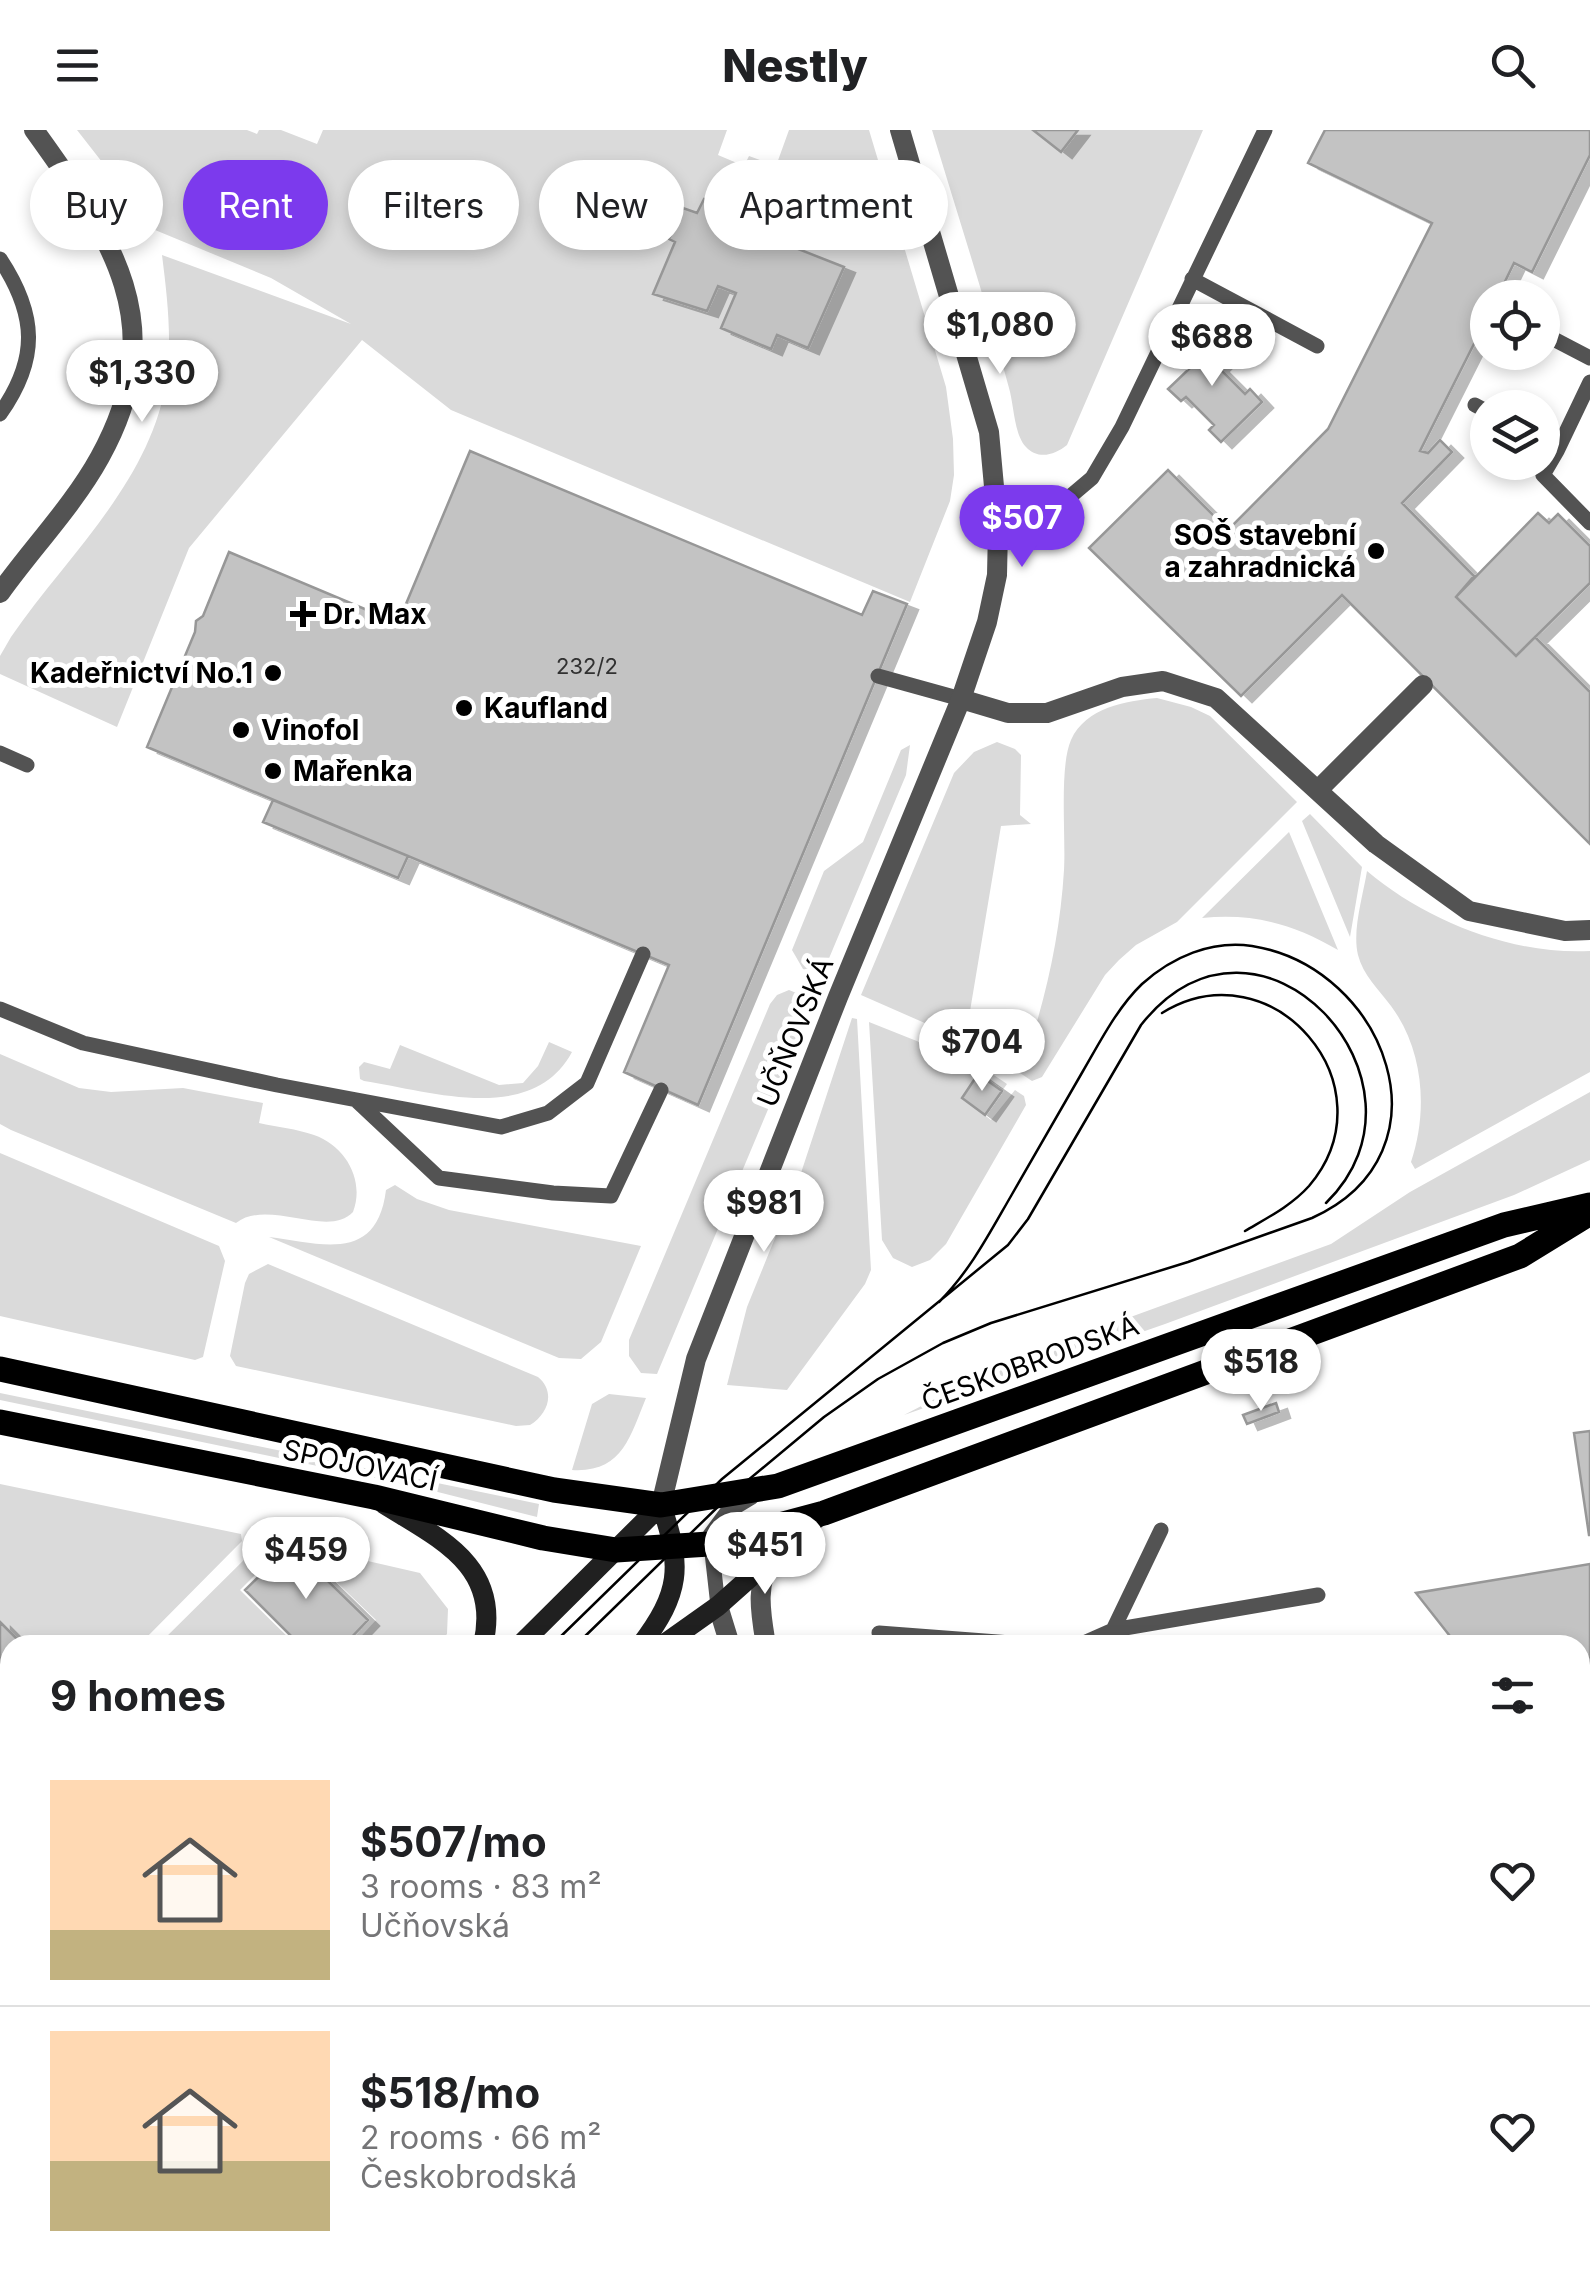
<!DOCTYPE html>
<html lang="en">
<head>
<meta charset="utf-8">
<style>
  body { margin:0; font-family:Inter,sans-serif; background:#f2f2f2; color:#202124; height:100vh; display:flex; flex-direction:column; font-size:38px; white-space:nowrap }
  * { box-sizing:border-box; margin:0 }
  p { font-size:32px; color:#757577 }
  .icon { flex:none; width:55px; height:55px; fill:none; stroke:currentColor; stroke-width:2; stroke-linecap:round; stroke-linejoin:round }
  .map { position:relative; flex:1; overflow:hidden }
  .drawer { position:absolute; left:0px; top:1505px; width:1590px; height:640px; display:flex; flex-direction:column; background:#fff; border-radius:30px 30px 0 0; box-shadow:0 5px 15px #0003 }
  .drawer>* { flex:none }
  .guide { position:absolute; left:30px; top:30px; width:1000px; height:90px; display:flex; gap:20px }
  .controls { position:absolute; left:1470px; top:150px; display:grid; gap:20px }
  .controls a { display:grid; place-items:center; width:90px; height:90px; border-radius:50%; background:#fff; box-shadow:0 5px 15px #0003; font-size:50px }
  .price { position:absolute; translate:-50% -85px; padding:0 22px; border-radius:35px; background:#fff; color:#222; font-size:32px; line-height:65px; filter:drop-shadow(0 2px 5px #0008) }
  .price::after { content:''; position:absolute; left:50%; top:60px; width:30px; height:22px; margin-left:-15px; background:inherit; clip-path:polygon(0 0,100% 0,50% 100%) }
  .price.selected { background:#7c3aed; color:#fff }
  ul { padding:0; list-style:none }
  li { display:flex; align-items:center; gap:30px; height:250px; padding:0 50px }
  li+li { border-top:2px solid #e0e0e0 }
  li span { display:grid; place-items:center; flex:none; width:280px; height:200px; border-radius:0px; color:#555 }
  li>.icon { margin-inline-start:auto }
  span .icon { width:120px; height:120px; fill:#fffc; stroke-width:1 }
  li b { font-size:42px }
  h2 { display:flex; justify-content:space-between; align-items:center; height:120px; padding:0 50px; font-size:42px }
  .pill { padding:0 35px; border-radius:45px; background:#fff; box-shadow:0 5px 15px #0003; font-size:35px; line-height:90px }
  .pill.selected { background:#7c3aed; color:#fff }
  header { display:flex; justify-content:space-between; align-items:center; height:130px; padding:0 50px; background:#fff; font-size:45px; font-weight:800 }
  .map>svg:first-child { display:block }
  .green { fill:#dadada; fill-rule:evenodd }
  .building { fill:#c3c3c3; stroke:#979797; stroke-width:2.5; filter:url(#shadow) }
  .lines { fill:none; stroke-linecap:round; stroke-linejoin:round }
  .lane { stroke:#535353; stroke-width:15 }
  .street { stroke:#535353; stroke-width:20 }
  .secondary { stroke:#202020; stroke-width:20 }
  .primary { stroke:#000; stroke-width:25 }
  .tram { stroke:#000; stroke-width:2.5 }
  .poi-dot { fill:#000; stroke:#fff; stroke-width:4 }
  .labels { text-anchor:middle; dominant-baseline:central; stroke-width:10; stroke-linejoin:round; paint-order:stroke }
  .number-label { font-size:22px; fill:#313131 }
  .poi-label { font-size:28px; font-weight:bold; fill:#000; stroke:#fff; text-anchor:start }
  .street-label { font-size:28px; fill:#000; stroke:#fff }
</style>
</head>
<body>
<header><svg class="icon" aria-label="menu" viewBox="0 0 24 24"><path d="M4 6h16M4 12h16M4 18h16"/></svg>Nestly<svg class="icon" aria-label="search" viewBox="0 0 24 24"><circle cx="10" cy="10" r="6"/><path d="M15 15l6 6"/></svg></header>
<div class="map">
<svg width="1590" height="2145" viewBox="0 0 1590 2145">
  <defs>
    <filter id="shadow"><feDropShadow dx="11" dy="6" stdDeviation="0" flood-color="#0004"/></filter>
  </defs>
  <rect width="100%" height="100%" fill="#fff"/>
  <!-- green -->
  <path class="green" d="M77,0H247L257,4L259,0H281L317,14L323,0H727L718,25L744,36L749,26L776,36L789,0H869L946,257L953,309L954,345L950,371L910,472L451,280L362,210L189,418L117,597L0,544V526L11,507C68,424 152,351 167,247C172,206 167,165 162,125L351,194L271,148L143,95L120,55ZM704,69L759,92L763,85L789,96L783,113L843,137L808,218L777,205L770,219L722,199L736,163L718,156L707,181L653,164L675,112L670,109L683,78L697,83Z
    M932,0H1033L1061,22L1078,0H1203L1067,315C1055,325 1038,330 1026,317C1014,305 1014,275 1009,258C986,172 958,86 932,0Z
    M1157,568L1191,577L1210,586L1297,672L1177,792L1136,815L1119,830L1105,845L1042,947L1032,951L1020,943C1044,878 1060,808 1064,740C1066,707 1059,637 1071,610C1086,577 1126,571 1157,568Z
    M997,612L1015,619L1021,625L1020,685L1031,694L1001,696L967,899L1019,917L1012,937L977,916L861,865L954,643L974,622Z
    M910,615L906,645L822,845L803,839L792,820L824,741L863,712L901,620Z
    M1310,684L1362,737L1350,807L1302,691Z
    M1289,702L1338,820C1294,794 1254,783 1202,788Z
    M1367,741C1426,791 1512,825 1590,821V942L1415,1039L1411,1032C1428,982 1424,920 1391,876C1379,860 1363,845 1358,825C1352,800 1363,766 1367,741Z
    M789,860L814,870L657,1244L641,1243L629,1226V1210L770,874L777,865Z
    M852,888L857,889L871,1140L865,1154L787,1260L727,1255L747,1177L799,1049Z
    M869,892L982,937L1007,954L1002,961L978,945L962,968L991,990L1015,960L1024,966L1026,975L946,1114L930,1130L912,1137L893,1128L882,1110Z
    M549,912L572,922C532,996 430,961 364,951L360,949L359,937L364,932L390,939L400,915L499,955L523,953L538,936Z
    M0,924L79,958L111,962L183,958L263,973L259,993C277,997 297,999 314,1005C346,1016 365,1051 353,1082C328,1109 268,1068 236,1093L11,1000L0,994Z
    M1590,962V1030L1514,1065L1165,1194L904,1285L1004,1233L1331,1114L1410,1062Z
    M0,1023L219,1116L225,1131L203,1227L195,1230L0,1186Z
    M395,1055L417,1069L449,1080L641,1116L601,1212L581,1229L559,1228L269,1107C322,1114 377,1133 386,1060Z
    M268,1134L538,1247C556,1262 548,1284 530,1295L516,1296L236,1236L230,1226L245,1153L249,1144Z
    M0,1263L539,1374L537,1387L418,1357L0,1270Z
    M609,1264L646,1268C630,1307 622,1343 572,1340L592,1274Z
    M0,1354L241,1404L242,1411L139,1515H17L19,1512L0,1492Z
    M268,1410L287,1413L240,1460L296,1515H158L263,1411Z
    M298,1415L420,1443L448,1479L447,1504L437,1515H353L376,1490Z
    M10,1522V1642L0,1652V1533Z
    M10,1661V1758L0,1768V1671Z
    M0,1838L10,1848V1947L0,1957Z
    M381,2135H588L584,2145H382Z
    M1034,2135H1350L1346,2145H1030Z"/>
  <!-- building -->
  <path class="building" d="M1033,0H1078L1061,22Z
    M1325,0H1590V25L1532,142L1514,133L1497,168H1488V186L1420,321L1428,323L1440,310L1452,322L1402,373L1474,446L1456,467L1516,526L1535,507L1590,562V714L1342,465L1241,566L1089,418L1168,340L1228,400L1328,299L1432,93L1308,33Z
    M704,69L759,92L763,84L790,96L783,113L844,137L808,218L777,205L771,219L721,198L736,163L718,156L707,181L653,164L675,112L669,109L683,78L697,83Z
    M1183,205L1196,215L1204,207L1210,213L1202,222L1204,224L1209,219L1222,231L1217,236L1245,264L1250,259L1262,272L1221,312L1209,300L1214,295L1186,267L1181,271L1168,259L1189,239L1173,225Z
    M470,321L862,485L873,461L907,474L698,975L624,942L669,835L147,617L195,502L196,491L203,486L229,422L398,493Z
    M1538,383L1549,393L1558,384L1590,416V453L1516,526L1456,467Z
    M273,670L408,726L398,748L263,692Z
    M978,944L1002,961L985,985L962,968Z
    M1276,1273L1279,1282L1247,1294L1243,1285Z
    M1590,1301V1405H1589L1574,1303Z
    M291,1415L368,1490L344,1515H300L245,1460Z
    M1590,1434V1681L1580,1669V1515H1457L1416,1463Z
    M0,1492L20,1512L10,1515V1522L0,1533Z
    M10,1798V1842L0,1832V1809Z
    M1580,2017L1590,2023V2129L1580,2116Z
    M609,2135H679L675,2145H605Z
    M927,2135H997L993,2145H923Z
    M1107,2135H1137L1163,2145H1103Z
    M1137,2135H1200L1196,2145H1163Z"/>
  <g class="lines">
    <!-- lane -->
    <path class="lane" d="M0,129C37,185 39,229 0,284
      M1192,149L1317,216
      M1542,203L1590,228
      M1475,275L1488,282
      M1542,313L1557,321L1590,252
      M1557,321L1543,345L1590,393
      M997,390L1066,370L1092,348L1122,297L1265,0
      M878,546L961,569
      M0,623L27,635
      M0,879L83,913L277,955L501,997L548,983L587,953L643,824
      M357,971L439,1048L553,1063L611,1066L661,960
      M718,1476L710,1405L727,1382L752,1367
      M1113,1500L1161,1400
      M879,1503L1039,1515
      M1079,1515L1113,1500L1318,1465
      M1580,1754L1590,1767
      M1580,1947L1590,1945
      M320,2145L330,2135"/>
    <!-- street -->
    <path class="street" d="M0,463C32,418 73,376 100,327C173,195 112,108 34,0
      M961,569L1008,583H1047L1122,557L1163,551L1216,568L1376,714L1469,781L1565,801L1590,800
      M1318,660L1423,555
      M661,1375L696,1229L838,867L961,569L987,492L997,445L998,400L989,302L900,0
      M718,1476L730,1515
      M766,1515C761,1485 754,1452 774,1426
      M1517,2135L1525,2145
      M824,2145L827,2135"/>
    <!-- secondary -->
    <path class="secondary" d="M384,1374C440,1409 502,1436 483,1515
      M520,1515L661,1375C683,1437 680,1463 641,1515
      M663,1515L718,1476L818,1387
      M0,2036L10,2026
      M0,2130L10,2121"/>
    <!-- primary -->
    <path class="primary" d="M0,1239L554,1360L661,1375L778,1356L1504,1095L1590,1075
      M0,1292L374,1367L543,1408L616,1420L709,1414L824,1383L1520,1126L1590,1083"/>
    <!-- tram -->
    <path class="tram" d="M1162,883C1272,815 1394,956 1309,1056C1291,1076 1267,1088 1245,1101
      M552,1515L722,1349L1008,1115L1028,1089L1141,895C1259,745 1449,953 1326,1073
      M576,1515L729,1366L824,1287L878,1249L943,1213L991,1193L1188,1132L1312,1088C1456,1023 1386,837 1252,816C1211,810 1172,827 1142,854C1117,878 1100,912 1083,941C1059,983 1035,1025 1011,1066C989,1104 970,1141 939,1172
      M0,2064L10,2054
      M0,2091L10,2081"/>
  </g>
  <!-- markers -->
  <g class="poi-dot">
    <circle cx="1376" cy="421" r="10"/>
    <path d="M298 469h10v10h10v10h-10v10h-10v-10h-10v-10h10z"/>
    <circle cx="273" cy="543" r="10"/>
    <circle cx="464" cy="578" r="10"/>
    <circle cx="241" cy="600" r="10"/>
    <circle cx="273" cy="641" r="10"/>
  </g>
  <g class="labels">
    <!-- number labels -->
    <g class="number-label">
      <text x="587" y="536">232/2</text>
    </g>
    <!-- poi labels -->
    <g class="poi-label">
      <text x="1356" y="405" text-anchor="end">SOŠ stavební<tspan x="1356" dy="32">a zahradnická</tspan></text>
      <text x="323" y="484">Dr. Max</text>
      <text x="253" y="543" text-anchor="end">Kadeřnictví No.1</text>
      <text x="484" y="578">Kaufland</text>
      <text x="261" y="600">Vinofol</text>
      <text x="293" y="641">Mařenka</text>
    </g>
    <!-- street labels -->
    <g class="street-label">
      <text transform="translate(795 902) rotate(-68)">UČŇOVSKÁ</text>
      <text transform="translate(1030 1233) rotate(-20)">ČESKOBRODSKÁ</text>
      <text transform="translate(360 1335) rotate(12)">SPOJOVACÍ</text>
    </g>
  </g>
</svg>
<div class="controls">
<a><svg class="icon" aria-label="locate" viewBox="0 0 24 24"><circle cx="12" cy="12" r="6"/><path d="M12 2v4M12 18v4M2 12h4M18 12h4"/></svg></a>
<a><svg class="icon" aria-label="layers" viewBox="0 0 24 24"><path d="M12 4l9 5-9 5-9-5zM3 14l9 5 9-5"/></svg></a>
</div>
<b class="price" style="left:1000px;top:247px">$1,080</b>
<b class="price" style="left:1212px;top:259px">$688</b>
<b class="price" style="left:142px;top:295px">$1,330</b>
<b class="price selected" style="left:1022px;top:440px">$507</b>
<b class="price" style="left:982px;top:964px">$704</b>
<b class="price" style="left:764px;top:1125px">$981</b>
<b class="price" style="left:1261px;top:1284px">$518</b>
<b class="price" style="left:765px;top:1467px">$451</b>
<b class="price" style="left:306px;top:1472px">$459</b>
<div class="guide">
<a class="pill">Buy</a>
<a class="pill selected">Rent</a>
<a class="pill">Filters</a>
<a class="pill">New</a>
<a class="pill">Apartment</a>
</div>
<section class="drawer">
<h2>9 homes<svg class="icon" aria-label="filters" viewBox="0 0 24 24"><path d="M4 7h16M4 17h16"/><circle cx="9" cy="7" r="2"/><circle cx="15" cy="17" r="2"/></svg></h2>
<ul>
<li><span style="background:linear-gradient(#ffd9b3 75%,#c2b280 0)"><svg class="icon" aria-label="home" viewBox="0 0 24 24"><path d="M3 11l9-7 9 7M6 9v11h12V9"/></svg></span><div><b>$507/mo</b><p>3 rooms · 83 m²</p><p>Učňovská</p></div><svg class="icon" aria-label="heart" viewBox="0 0 24 24"><path d="M12 20l-8-8c-3-5 5-10 8-4 3-6 11-1 8 4z"/></svg></li>
<li><span style="background:linear-gradient(#ffd9b3 65%,#c2b280 0)"><svg class="icon" aria-label="home" viewBox="0 0 24 24"><path d="M3 11l9-7 9 7M6 9v11h12V9"/></svg></span><div><b>$518/mo</b><p>2 rooms · 66 m²</p><p>Českobrodská</p></div><svg class="icon" aria-label="heart" viewBox="0 0 24 24"><path d="M12 20l-8-8c-3-5 5-10 8-4 3-6 11-1 8 4z"/></svg></li>
</ul>
</section>
</div>
</body>
</html>
